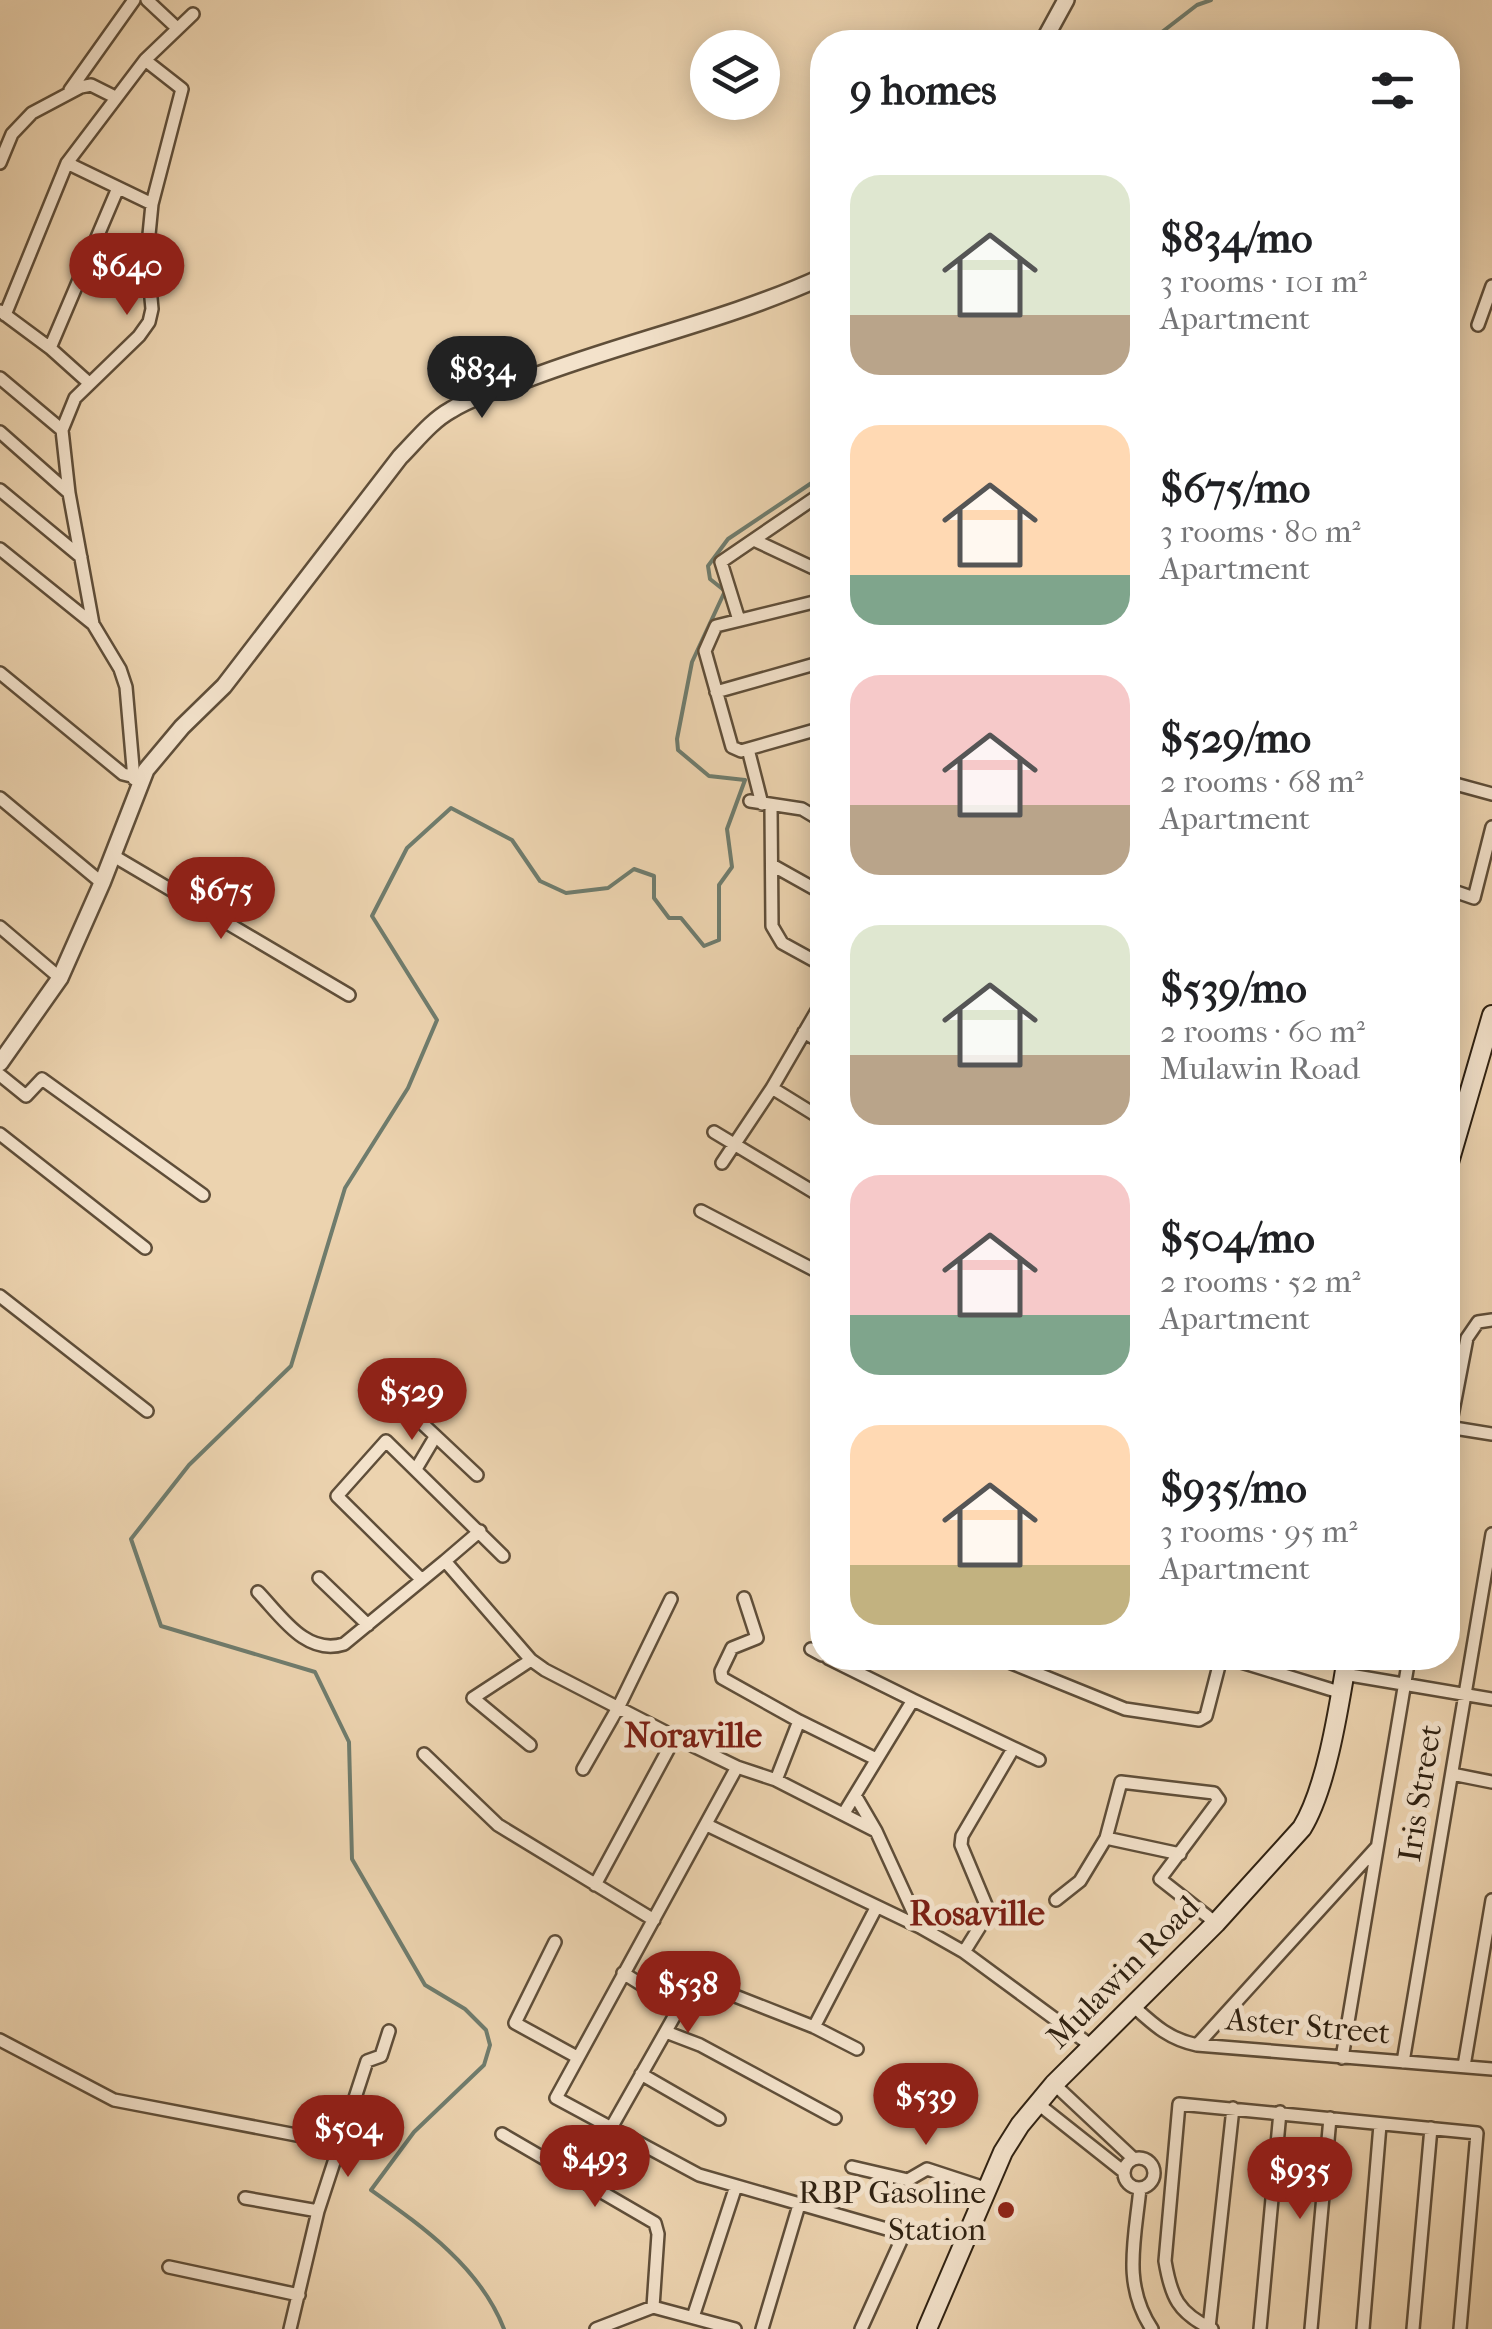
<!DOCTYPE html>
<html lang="en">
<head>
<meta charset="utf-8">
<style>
  body { margin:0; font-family:"IM FELL French Canon",serif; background:#f2f2f2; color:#202124; height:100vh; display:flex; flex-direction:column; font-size:38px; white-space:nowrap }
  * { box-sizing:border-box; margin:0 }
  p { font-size:32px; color:#757577 }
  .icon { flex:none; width:55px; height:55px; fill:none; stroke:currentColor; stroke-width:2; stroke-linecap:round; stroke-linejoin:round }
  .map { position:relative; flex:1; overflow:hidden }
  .sheet { position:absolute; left:810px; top:30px; width:650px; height:1640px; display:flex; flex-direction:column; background:#fff; border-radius:40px; box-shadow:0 5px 25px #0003 }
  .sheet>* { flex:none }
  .tools { position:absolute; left:690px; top:30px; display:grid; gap:20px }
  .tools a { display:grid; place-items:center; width:90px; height:90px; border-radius:50%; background:#fff; box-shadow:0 5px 25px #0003; font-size:50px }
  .price { position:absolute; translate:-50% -85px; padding:0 22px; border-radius:35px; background:#8f2418; color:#fff; font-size:32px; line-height:65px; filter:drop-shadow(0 2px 5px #0008) }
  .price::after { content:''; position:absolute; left:50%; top:60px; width:30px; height:22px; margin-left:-15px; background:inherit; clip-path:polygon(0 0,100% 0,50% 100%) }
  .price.active { background:#222; color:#fff }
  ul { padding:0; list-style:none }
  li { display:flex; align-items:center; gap:30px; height:250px; padding:0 40px }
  li span { display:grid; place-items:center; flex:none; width:280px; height:200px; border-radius:30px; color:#555 }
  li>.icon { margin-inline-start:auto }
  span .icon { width:120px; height:120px; fill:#fffc; stroke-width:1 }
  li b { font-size:42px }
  h2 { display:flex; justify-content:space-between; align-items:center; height:120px; padding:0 40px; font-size:42px }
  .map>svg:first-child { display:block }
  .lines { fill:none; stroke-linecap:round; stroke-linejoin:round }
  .stream { stroke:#6f7c6d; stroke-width:4 }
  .minor-casing { stroke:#5f4e39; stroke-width:16 }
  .tertiary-casing { stroke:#5f4e39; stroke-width:20 }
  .secondary-casing { stroke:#302212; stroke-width:22 }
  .minor { stroke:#f3e2cb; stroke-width:11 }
  .tertiary { stroke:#f3e2cb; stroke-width:15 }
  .secondary { stroke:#f3e2cb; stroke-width:18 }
  .poi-dot { fill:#8f2418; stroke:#f3e2cb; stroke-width:4 }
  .labels { text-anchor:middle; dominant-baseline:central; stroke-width:10; stroke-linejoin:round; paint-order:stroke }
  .street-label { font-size:32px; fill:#302212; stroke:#f3e2cb }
  .poi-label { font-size:32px; fill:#302212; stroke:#f3e2cb; text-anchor:end }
  .neighbourhood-label { font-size:35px; font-weight:bold; fill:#7a1f14; stroke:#f3e2cb }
</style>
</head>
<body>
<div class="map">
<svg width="1492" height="2329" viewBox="0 0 1492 2329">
  <rect width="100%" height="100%" fill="#ecd3af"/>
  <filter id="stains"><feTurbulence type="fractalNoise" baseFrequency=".002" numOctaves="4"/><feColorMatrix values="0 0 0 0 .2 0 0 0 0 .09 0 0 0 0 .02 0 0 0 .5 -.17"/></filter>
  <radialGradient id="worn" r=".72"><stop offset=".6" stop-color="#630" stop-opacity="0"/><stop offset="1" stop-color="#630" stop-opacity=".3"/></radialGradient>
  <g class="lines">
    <!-- stream -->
    <path class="stream" d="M1149,42L1197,5L1211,0
      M504,2329C480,2267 423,2227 371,2190L414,2132L484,2065L490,2045L486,2030L465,2009L425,1985L352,1859L349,1742L315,1672L161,1626L131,1539L189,1465L291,1366L345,1188L408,1088L437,1020L372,916L407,848L451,808L512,840L540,881L566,893L608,888L634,869L654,876V898L669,918H681L704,946L719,940V885L732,867L727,829L745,780L709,776L678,750L677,739L692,662L725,591L710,579L708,566L728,539L822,476"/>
    <!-- minor casing -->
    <g class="minor-casing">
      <path id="minor" d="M147,0L177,28
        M145,60L193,14
        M70,90L134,0
        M0,163L12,134L32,113L81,87L91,85L115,97
        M67,163L152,204
        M0,311L50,348L89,383
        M5,315L67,163L145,60L182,89L152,204L147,255L152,309L149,322L139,336L75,398L62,430L69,493L93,624L120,669L126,687L134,779
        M1478,325L1492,286
        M50,348L118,188
        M0,378L62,430
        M0,432L69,493
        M0,490L81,557
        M756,541L822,572
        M0,549L93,624
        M822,600L716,626L705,651L732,747L741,751L822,728
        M739,620L721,562L822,493
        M0,673L123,774L139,778
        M716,692L822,662
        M748,749L762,804
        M1448,782L1492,794
        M0,798L102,883
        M750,801L802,809L822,821
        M771,807L772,926L782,943L822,965
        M112,855L349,995
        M772,865L822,893
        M1448,889L1474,898L1492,827
        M0,927L60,978
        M804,1032L822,1043
        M0,1075L26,1096L42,1079L203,1195
        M772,1088L822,1119
        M714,1132L822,1197
        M0,1134L145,1248
        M722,1163L772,1088L822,1002
        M701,1211L822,1274
        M0,1296L147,1411
        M376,1380L477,1475
        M1448,1427L1492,1434
        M1448,1437L1467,1338L1478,1322L1492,1320
        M416,1469L435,1437
        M445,1561L480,1531
        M319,1578L368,1625
        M421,1579L337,1496L386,1441L503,1556
        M258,1592C281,1616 306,1656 344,1644L445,1561L531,1660L545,1670L675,1737L737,1767L776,1780L876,1831
        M744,1598L757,1638L732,1648L721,1671L722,1678L799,1721
        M811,1649L822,1655
        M828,1658L913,1700
        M999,1658L1125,1709L1199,1720L1206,1716L1221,1658
        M1228,1658L1339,1692
        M1344,1674L1492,1699
        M530,1745L473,1698L531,1660
        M424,1754L498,1825L654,1920
        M737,1767L556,2098L699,2175L904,2234L861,2329
        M583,1769L619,1706L671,1599
        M1452,1774L1492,1782
        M776,1780L799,1721L876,1759
        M855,1795L876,1831L920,1927
        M844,1813L913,1700L1039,1760
        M707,1825L920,1927L964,1952L1093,2047
        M1106,1838L1121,1782L1214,1793L1219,1800L1160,1879L1216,1923
        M595,1885L675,1737
        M1056,1900L1080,1881L1106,1838L1180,1854
        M555,1942L515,2023L577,2057
        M964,1952L989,1912L961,1845L962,1836L1013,1749
        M1132,2005C1153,2024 1168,2039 1197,2045L1492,2069
        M679,2008L720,1990L814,2027L876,1908
        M814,2027L857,2049
        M666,2032L700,2045L835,2118
        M0,2040L114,2100L338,2143
        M1197,2045L1376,1848
        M1342,2058L1409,1658
        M1403,2062L1492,1534
        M1464,2066L1492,1900
        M641,2074L719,2119
        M1054,2084L1134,2159
        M1037,2103L1124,2172
        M611,2128L679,2008L623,1973
        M502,2134L655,2223L658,2234L653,2307
        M1124 2173a15 15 0 1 1 30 0a15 15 0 1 1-30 0Z
        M852,2167L908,2180L927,2169L988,2189
        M1140,2188C1135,2240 1122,2284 1152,2329
        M245,2198L318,2211
        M169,2267L299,2295
        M693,2317L736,2186
        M1209,2328L1233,2108
        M290,2329L318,2211L367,2061L381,2056L389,2031
        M596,2329L653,2307L735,2329
        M762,2329L799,2205
        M1212,2329C1178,2313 1171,2297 1165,2261L1179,2104L1477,2133L1460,2329
        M1260,2329L1280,2112
        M1311,2329L1330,2118
        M1363,2329L1380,2125
        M1413,2329L1431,2128"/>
    </g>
    <!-- tertiary casing -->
    <g class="tertiary-casing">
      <path id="tertiary" d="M1043,42L1066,0
        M0,1063L60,978L102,883L146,770L182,727L224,686L400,457C416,441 431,421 451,410C474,396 504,387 530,378C627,341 728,320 822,277"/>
    </g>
    <!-- secondary casing -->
    <g class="secondary-casing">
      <path id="secondary" d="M1448,1166L1492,1015
        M927,2329L1003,2152L1020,2125L1054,2084L1216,1923L1302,1828C1327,1787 1339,1706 1347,1658"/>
    </g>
    <!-- minor -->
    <use href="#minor" class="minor"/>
    <!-- tertiary -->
    <use href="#tertiary" class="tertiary"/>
    <!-- secondary -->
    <use href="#secondary" class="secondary"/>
  </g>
  <!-- markers -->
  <circle class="poi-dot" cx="1006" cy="2210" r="10"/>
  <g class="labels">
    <!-- street labels -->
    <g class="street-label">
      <text transform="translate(1420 1793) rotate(-81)">Iris Street</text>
      <text transform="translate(1123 1972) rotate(-45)">Mulawin Road</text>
      <text transform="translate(1308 2026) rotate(5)">Aster Street</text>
    </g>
    <!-- poi labels -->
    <g class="poi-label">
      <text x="986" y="2192">RBP Gasoline<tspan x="986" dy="37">Station</tspan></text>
    </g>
    <!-- neighbourhood labels -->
    <g class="neighbourhood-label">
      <text x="693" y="1735">Noraville</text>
      <text x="977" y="1913">Rosaville</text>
    </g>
  </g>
  <rect width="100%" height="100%" filter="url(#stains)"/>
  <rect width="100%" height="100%" fill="url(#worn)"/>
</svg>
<div class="tools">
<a><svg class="icon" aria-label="layers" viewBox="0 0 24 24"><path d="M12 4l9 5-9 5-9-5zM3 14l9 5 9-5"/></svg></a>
</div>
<b class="price" style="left:127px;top:318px">$640</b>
<b class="price active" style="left:482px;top:421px">$834</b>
<b class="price" style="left:221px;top:942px">$675</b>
<b class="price" style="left:412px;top:1443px">$529</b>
<b class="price" style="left:688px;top:2036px">$538</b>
<b class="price" style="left:926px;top:2148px">$539</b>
<b class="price" style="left:348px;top:2180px">$504</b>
<b class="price" style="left:595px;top:2210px">$493</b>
<b class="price" style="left:1300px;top:2222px">$935</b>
<section class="sheet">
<h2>9 homes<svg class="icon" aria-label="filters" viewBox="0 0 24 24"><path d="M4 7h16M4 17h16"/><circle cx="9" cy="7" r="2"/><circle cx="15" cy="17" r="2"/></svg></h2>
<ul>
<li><span style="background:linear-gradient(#dfe7d0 70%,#b9a48a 0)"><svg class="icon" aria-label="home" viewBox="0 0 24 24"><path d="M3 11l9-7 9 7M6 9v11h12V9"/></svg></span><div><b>$834/mo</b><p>3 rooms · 101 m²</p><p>Apartment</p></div></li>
<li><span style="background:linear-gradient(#ffd9b3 75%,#7fa58c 0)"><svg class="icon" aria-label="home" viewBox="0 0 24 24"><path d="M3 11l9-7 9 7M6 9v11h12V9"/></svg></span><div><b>$675/mo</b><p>3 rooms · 80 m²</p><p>Apartment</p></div></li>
<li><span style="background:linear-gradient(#f6c9c9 65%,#b9a48a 0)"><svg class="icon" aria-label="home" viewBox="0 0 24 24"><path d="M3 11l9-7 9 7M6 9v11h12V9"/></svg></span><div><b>$529/mo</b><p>2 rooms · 68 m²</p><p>Apartment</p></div></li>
<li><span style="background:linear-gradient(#dfe7d0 65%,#b9a48a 0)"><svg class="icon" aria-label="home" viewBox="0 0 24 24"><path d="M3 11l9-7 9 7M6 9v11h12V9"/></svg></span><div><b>$539/mo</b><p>2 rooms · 60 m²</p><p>Mulawin Road</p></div></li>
<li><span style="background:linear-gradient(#f6c9c9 70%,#7fa58c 0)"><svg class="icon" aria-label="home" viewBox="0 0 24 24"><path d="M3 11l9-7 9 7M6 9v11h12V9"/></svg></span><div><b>$504/mo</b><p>2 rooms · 52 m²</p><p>Apartment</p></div></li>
<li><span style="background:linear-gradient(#ffd9b3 70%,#c2b280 0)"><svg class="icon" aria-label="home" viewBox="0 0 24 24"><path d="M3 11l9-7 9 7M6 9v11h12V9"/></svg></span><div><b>$935/mo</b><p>3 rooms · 95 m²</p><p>Apartment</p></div></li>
</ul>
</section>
</div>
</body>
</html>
